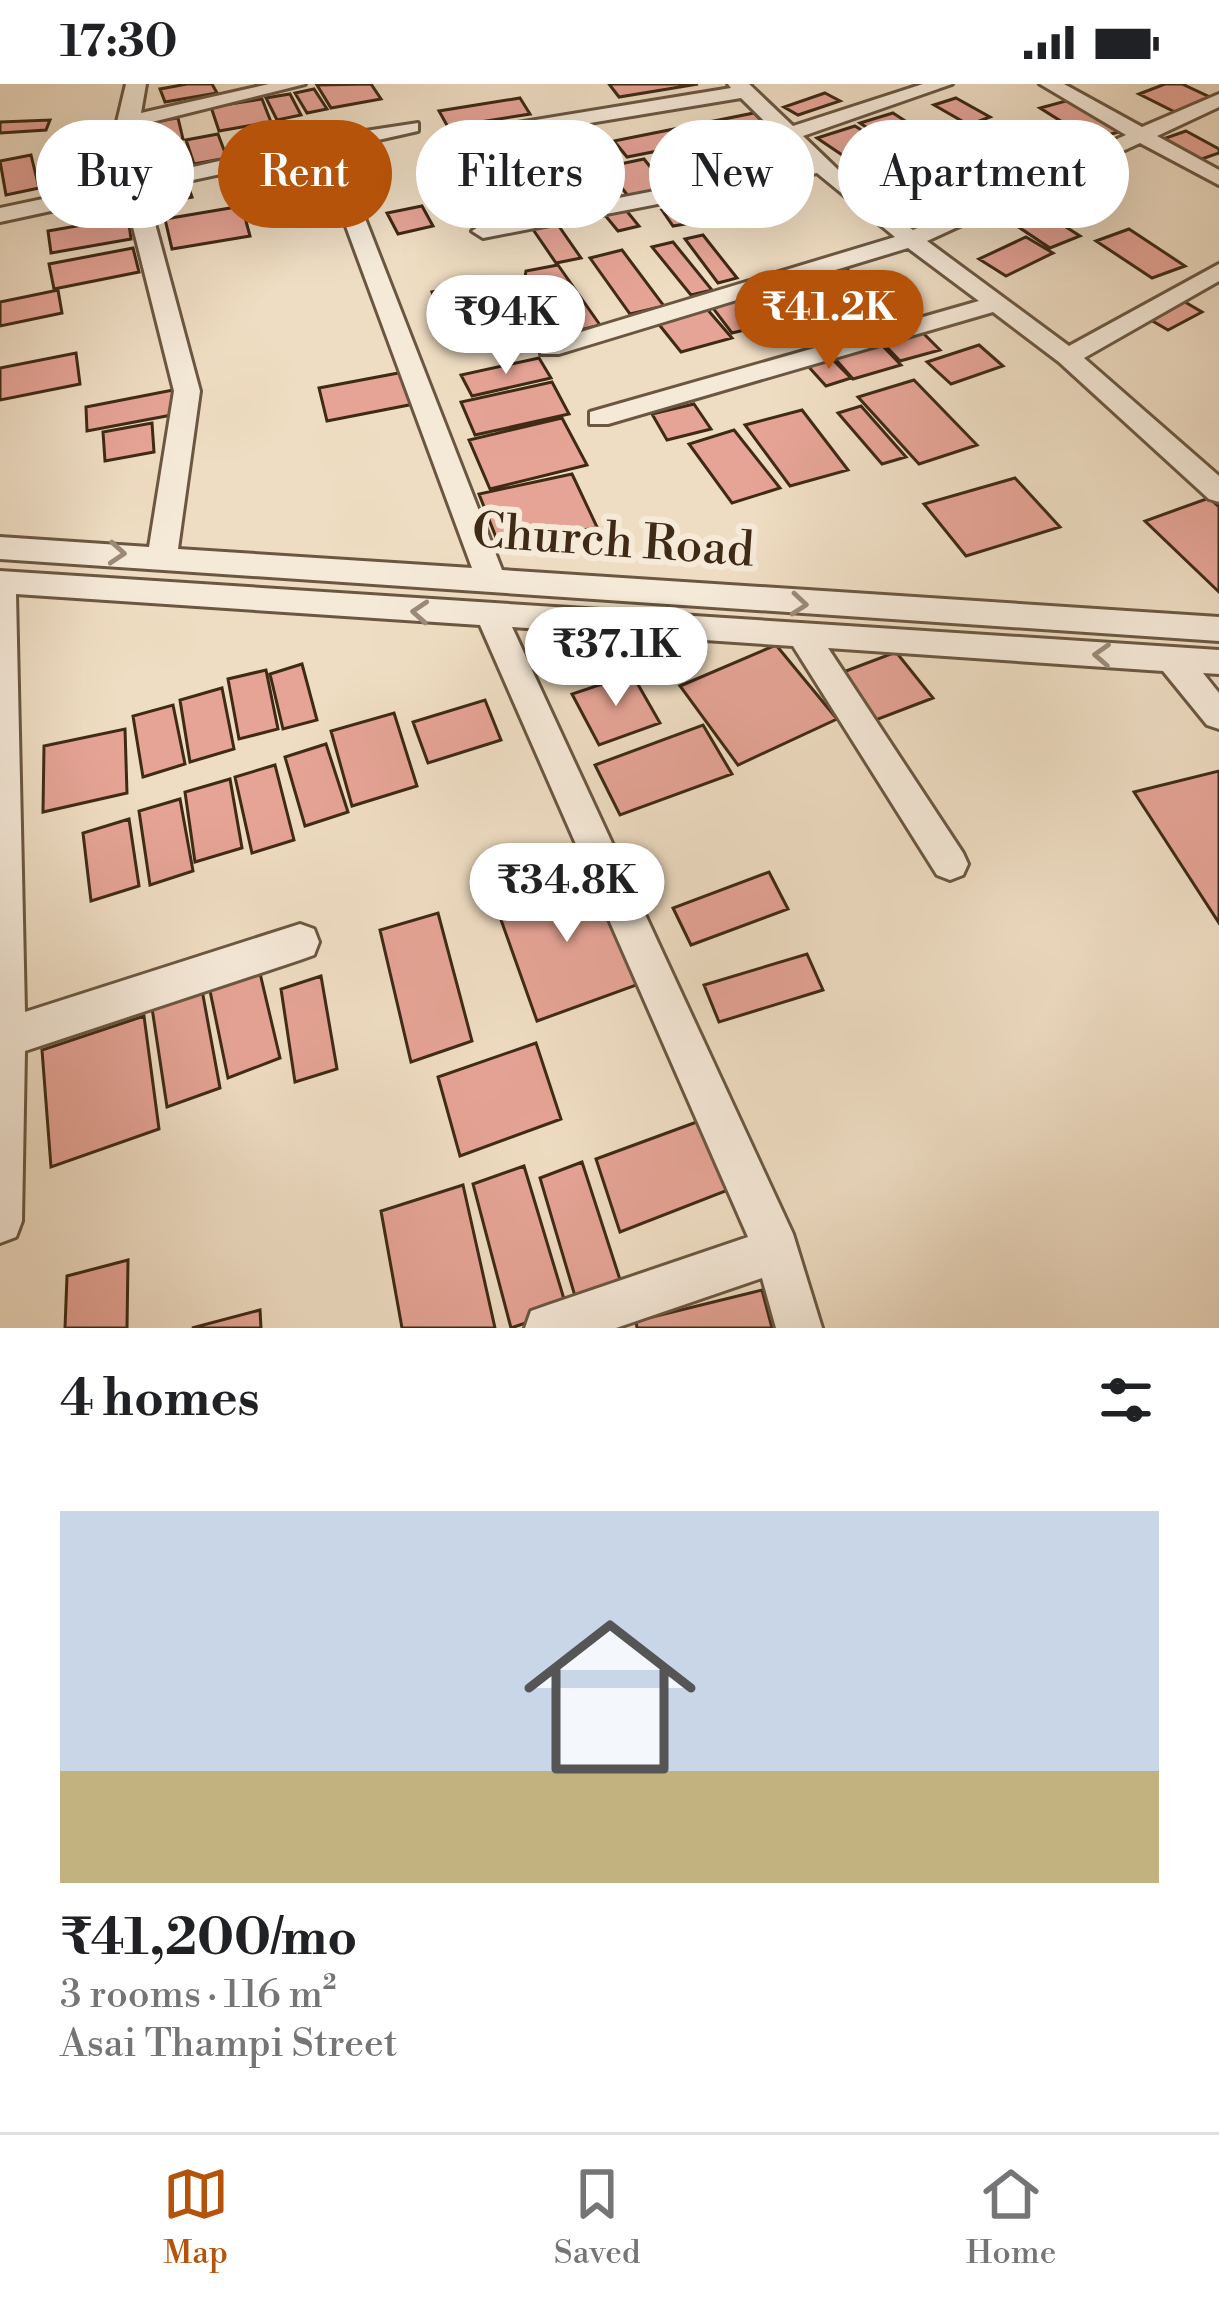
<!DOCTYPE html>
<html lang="en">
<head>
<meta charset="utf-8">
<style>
  body { margin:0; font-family:"Libre Bodoni",serif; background:#f2f2f2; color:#202124; height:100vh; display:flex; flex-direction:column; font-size:45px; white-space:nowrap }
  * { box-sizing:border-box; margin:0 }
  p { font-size:39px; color:#757577 }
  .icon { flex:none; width:66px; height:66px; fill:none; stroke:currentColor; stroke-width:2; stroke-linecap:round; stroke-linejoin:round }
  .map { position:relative; height:1244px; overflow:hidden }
  .side { display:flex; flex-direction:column; background:#fff; flex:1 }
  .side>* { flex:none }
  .banner { position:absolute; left:36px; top:36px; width:1149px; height:108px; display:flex; gap:24px }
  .price { position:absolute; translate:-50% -102px; padding:0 27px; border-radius:42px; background:#fff; color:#222; font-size:39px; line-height:78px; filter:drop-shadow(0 3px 6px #0008) }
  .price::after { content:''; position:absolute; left:50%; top:72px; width:36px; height:27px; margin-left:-18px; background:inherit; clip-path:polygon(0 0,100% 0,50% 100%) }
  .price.current { background:#b45309; color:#fff }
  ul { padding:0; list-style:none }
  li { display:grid; align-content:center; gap:24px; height:636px; padding:0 60px }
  li span { display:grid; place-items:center; height:372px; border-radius:0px; color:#555 }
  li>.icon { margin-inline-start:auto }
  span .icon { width:216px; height:216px; fill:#fffc; stroke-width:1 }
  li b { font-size:51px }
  h2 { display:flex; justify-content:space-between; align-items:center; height:144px; padding:0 60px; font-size:51px }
  .chip { padding:0 42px; border-radius:54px; background:#fff; box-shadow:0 12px 48px #0002; font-size:42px; line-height:108px }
  .chip.current { background:#b45309; color:#fff }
  .status { display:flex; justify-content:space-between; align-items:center; height:84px; padding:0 60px; background:#fff; direction:ltr }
  .status svg { height:33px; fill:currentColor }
  .tabs { display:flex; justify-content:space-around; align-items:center; height:168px; border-top:3px solid #e0e0e0; background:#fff; font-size:33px; color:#757577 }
  .tabs a { display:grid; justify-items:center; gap:6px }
  .tabs .current { color:#b45309 }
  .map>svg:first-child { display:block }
  .building { fill:#e6a496; stroke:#3f2a16; stroke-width:3 }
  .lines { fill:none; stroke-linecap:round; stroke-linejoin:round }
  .street-casing { stroke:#6b5741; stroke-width:6 }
  .street { fill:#f5e9d8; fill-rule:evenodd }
  .oneway { stroke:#9a8a77 }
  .labels { text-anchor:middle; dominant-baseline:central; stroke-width:12; stroke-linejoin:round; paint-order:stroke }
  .street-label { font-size:48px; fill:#3f2a16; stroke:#f5e9d8 }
</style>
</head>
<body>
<div class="status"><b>17:30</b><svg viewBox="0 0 49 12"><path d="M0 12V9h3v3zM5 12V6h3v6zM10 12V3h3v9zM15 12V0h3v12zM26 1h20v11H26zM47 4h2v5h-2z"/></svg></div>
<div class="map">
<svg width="1219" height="1244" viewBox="0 0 1219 1244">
  <rect width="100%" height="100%" fill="#efddc3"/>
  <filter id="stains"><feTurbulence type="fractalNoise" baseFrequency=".00167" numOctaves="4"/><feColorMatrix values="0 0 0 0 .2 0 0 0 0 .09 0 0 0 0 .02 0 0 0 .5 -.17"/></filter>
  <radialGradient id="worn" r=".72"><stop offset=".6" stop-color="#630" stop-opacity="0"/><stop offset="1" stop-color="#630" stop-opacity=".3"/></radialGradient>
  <!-- building -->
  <path class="building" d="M187,0H212L217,9L165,18L160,5Z
    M371,0L381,15L331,24L317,1Z
    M609,0H698L619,13Z
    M1165,0H1182L1214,15L1179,30L1139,10Z
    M314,5L327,25L307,29L295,9Z
    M825,9L840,17L798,31L784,23Z
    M290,10L301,31L277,36L266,14Z
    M520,14L530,30L448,43L439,27Z
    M956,14L990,33L969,41L934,21Z
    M262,15L271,38L219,47L211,23Z
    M1073,15L1125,46L1091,56L1040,24Z
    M754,29L769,45L627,73L614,57Z
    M893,29L936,57L903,68L860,39Z
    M178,34L183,55L160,59L156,37Z
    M50,36L46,46L0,49V38Z
    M584,37L604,63L578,68L558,42Z
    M855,42L901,71L863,85L817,54Z
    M532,47L561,87L525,94L497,53Z
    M1186,47L1219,65V69L1196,77L1160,56Z
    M218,50L227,74L194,80L186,56Z
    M976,53L1033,85L1003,97L947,64Z
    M484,59L514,104L475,111L447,66Z
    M772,62L789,78L716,95L701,78Z
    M31,71L39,104L6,111L0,77Z
    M316,71L331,103L280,113L267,80Z
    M644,75L667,104L628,112L606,83Z
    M600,85L624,116L587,124L564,92Z
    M186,96L192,113L162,119L156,102Z
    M937,98L965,116L921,133L893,115Z
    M727,114L739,131L673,142L662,126Z
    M1022,115L1080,152L1050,164L993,126Z
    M242,122L250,152L172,165L165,135Z
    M422,122L433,142L398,150L387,129Z
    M625,125L639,142L618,147L604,130Z
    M128,133L131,155L51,169L48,147Z
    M556,138L581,174L556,179L532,144Z
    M1129,145L1185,182L1152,194L1096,157Z
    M703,151L737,194L718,199L685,155Z
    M1026,153L1053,169L1006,192L979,175Z
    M673,158L712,206L691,211L652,163Z
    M133,164L139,188L54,205L49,180Z
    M622,166L664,222L630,230L590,174Z
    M558,181L600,241L538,257L520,225L526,187Z
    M844,182L872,211L842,218L815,189Z
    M509,193L517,208L438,223L432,208Z
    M810,194L834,221L809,227L786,200Z
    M780,204L803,231L772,239L749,211Z
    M58,206L62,229L0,242V218Z
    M740,211L765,241L732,249L709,219Z
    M1178,214L1202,228L1168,246L1144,232Z
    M707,225L732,254L681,268L657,238Z
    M919,245L940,266L900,277L880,256Z
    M877,256L901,281L853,295L830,269Z
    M979,261L1003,282L951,300L927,278Z
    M76,269L80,300L0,316V284Z
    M539,274L551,294L472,312L461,291Z
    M831,274L851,294L826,302L807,281Z
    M409,287L419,319L327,337L319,304Z
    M914,296L977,361L919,380L858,313Z
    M552,298L569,330L475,351L461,318Z
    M173,306L177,330L87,347L86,323Z
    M694,320L711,345L667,356L652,330Z
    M861,322L906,373L882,380L838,329Z
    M802,326L848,386L790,402L745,341Z
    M562,334L587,381L490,405L469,356Z
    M152,339L154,368L105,377L103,348Z
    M734,346L780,404L732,419L689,360Z
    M572,390L597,443L501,466L479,410Z
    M1015,394L1060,443L966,472L924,420Z
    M1209,414L1219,423V508L1145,437Z
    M776,561L837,635L738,681L680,602Z
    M896,568L933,614L873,637L838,590Z
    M302,580L317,636L283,645L270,590Z
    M266,586L278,645L239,655L228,595Z
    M632,590L660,639L599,661L572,610Z
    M222,604L234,665L190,678L180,616Z
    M485,616L501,656L428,679L413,638Z
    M173,621L185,680L143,693L133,632Z
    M394,629L417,702L352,722L331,647Z
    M703,641L732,690L620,731L595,681Z
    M125,645L127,709L43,728L44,662Z
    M326,660L348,728L305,742L285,673Z
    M275,681L294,756L252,769L235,693Z
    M1219,687V839L1134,708Z
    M230,695L242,764L195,778L185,708Z
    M180,715L193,787L150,801L139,727Z
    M129,735L139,802L91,817L83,749Z
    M593,785L642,899L537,937L495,819Z
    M769,788L788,825L691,861L673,824Z
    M438,829L472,957L411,978L380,846Z
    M807,870L823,906L719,938L704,901Z
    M259,885L280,974L228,994L209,902Z
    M321,892L337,985L295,998L281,905Z
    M202,906L220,1004L167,1023L152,924Z
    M144,932L159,1045L51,1083L42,966Z
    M536,959L561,1035L460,1072L438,993Z
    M713,1032L741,1101L620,1148L596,1075Z
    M582,1078L625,1211L580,1229L540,1094Z
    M524,1082L567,1225L511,1244L473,1100Z
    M463,1101L495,1244H402L381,1127Z
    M128,1176L127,1244H65L67,1192Z
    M762,1206L772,1244H637L636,1237Z
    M260,1226L261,1244H192Z"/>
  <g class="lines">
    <!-- street casing -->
    <g class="street-casing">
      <path id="street" d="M126,0H146L141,29L269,0H305L140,41L144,94L326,53L418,39V47L338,65L502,486L1219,533V557L0,475V453L149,463L174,307L125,111L0,138V124L123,98L117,38ZM319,69L472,484L178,465L200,307L146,106Z
        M728,0H749L793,42L923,0H952L803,52L855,102L913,146L1126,51L1040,0H1064L1142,43L1219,10V23L1157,52L1219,86V101L1140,59L927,157L1069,262L1219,180V197L1084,274L1219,392V418L1209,415L1059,278L993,228L608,340H590V328L979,217L908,164L559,270H541V260L895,153L817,89L483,154L472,147L483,140L806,78L741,14L481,57L471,51L481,45L731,4Z
        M0,487L1219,566V590L1203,589L1219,609V645L1207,641L1163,587L828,564L963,769L968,780L963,791L950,796L937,791L793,562L512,543L793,1150L822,1244H776L762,1194L616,1244H525L531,1227L548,1221L748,1153L480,541L16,510L25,928L300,840L314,845L319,858L314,871L300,876L25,967L22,1137L16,1153L0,1159Z"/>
    </g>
    <!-- street -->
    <use href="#street" class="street"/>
  </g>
  <!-- one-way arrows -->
  <defs><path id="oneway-chevron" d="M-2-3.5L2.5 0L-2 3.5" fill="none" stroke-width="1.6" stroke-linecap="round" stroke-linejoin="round" transform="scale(3)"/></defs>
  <g class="oneway">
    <use href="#oneway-chevron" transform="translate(117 469) rotate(4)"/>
    <use href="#oneway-chevron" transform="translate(799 520) rotate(5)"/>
    <use href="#oneway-chevron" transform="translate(420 528) rotate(-176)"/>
    <use href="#oneway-chevron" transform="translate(1102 571) rotate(-177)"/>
  </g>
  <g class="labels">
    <!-- street labels -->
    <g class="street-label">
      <text transform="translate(613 458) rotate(4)">Church Road</text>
    </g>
  </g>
  <rect width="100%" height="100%" filter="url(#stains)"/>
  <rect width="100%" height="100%" fill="url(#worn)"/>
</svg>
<b class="price current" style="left:829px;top:288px">₹41.2K</b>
<b class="price" style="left:506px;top:293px">₹94K</b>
<b class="price" style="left:616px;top:625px">₹37.1K</b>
<b class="price" style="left:567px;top:861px">₹34.8K</b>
<div class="banner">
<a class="chip">Buy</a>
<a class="chip current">Rent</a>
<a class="chip">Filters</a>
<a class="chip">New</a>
<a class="chip">Apartment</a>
</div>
</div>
<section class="side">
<h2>4 homes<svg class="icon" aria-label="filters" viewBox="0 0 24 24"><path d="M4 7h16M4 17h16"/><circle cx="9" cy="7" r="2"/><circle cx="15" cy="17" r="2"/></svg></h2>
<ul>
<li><span style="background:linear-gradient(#c9d6e8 70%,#c2b280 0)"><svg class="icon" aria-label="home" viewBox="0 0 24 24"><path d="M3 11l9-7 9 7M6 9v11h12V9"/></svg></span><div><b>₹41,200/mo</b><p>3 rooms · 116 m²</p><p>Asai Thampi Street</p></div></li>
</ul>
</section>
<nav class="tabs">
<a class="current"><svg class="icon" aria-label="map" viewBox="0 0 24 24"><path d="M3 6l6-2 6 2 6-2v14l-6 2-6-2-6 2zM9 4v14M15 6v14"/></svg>Map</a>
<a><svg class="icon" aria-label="saved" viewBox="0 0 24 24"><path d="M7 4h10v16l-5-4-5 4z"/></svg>Saved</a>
<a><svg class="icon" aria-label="home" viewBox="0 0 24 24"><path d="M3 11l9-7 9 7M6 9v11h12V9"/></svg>Home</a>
</nav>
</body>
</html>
